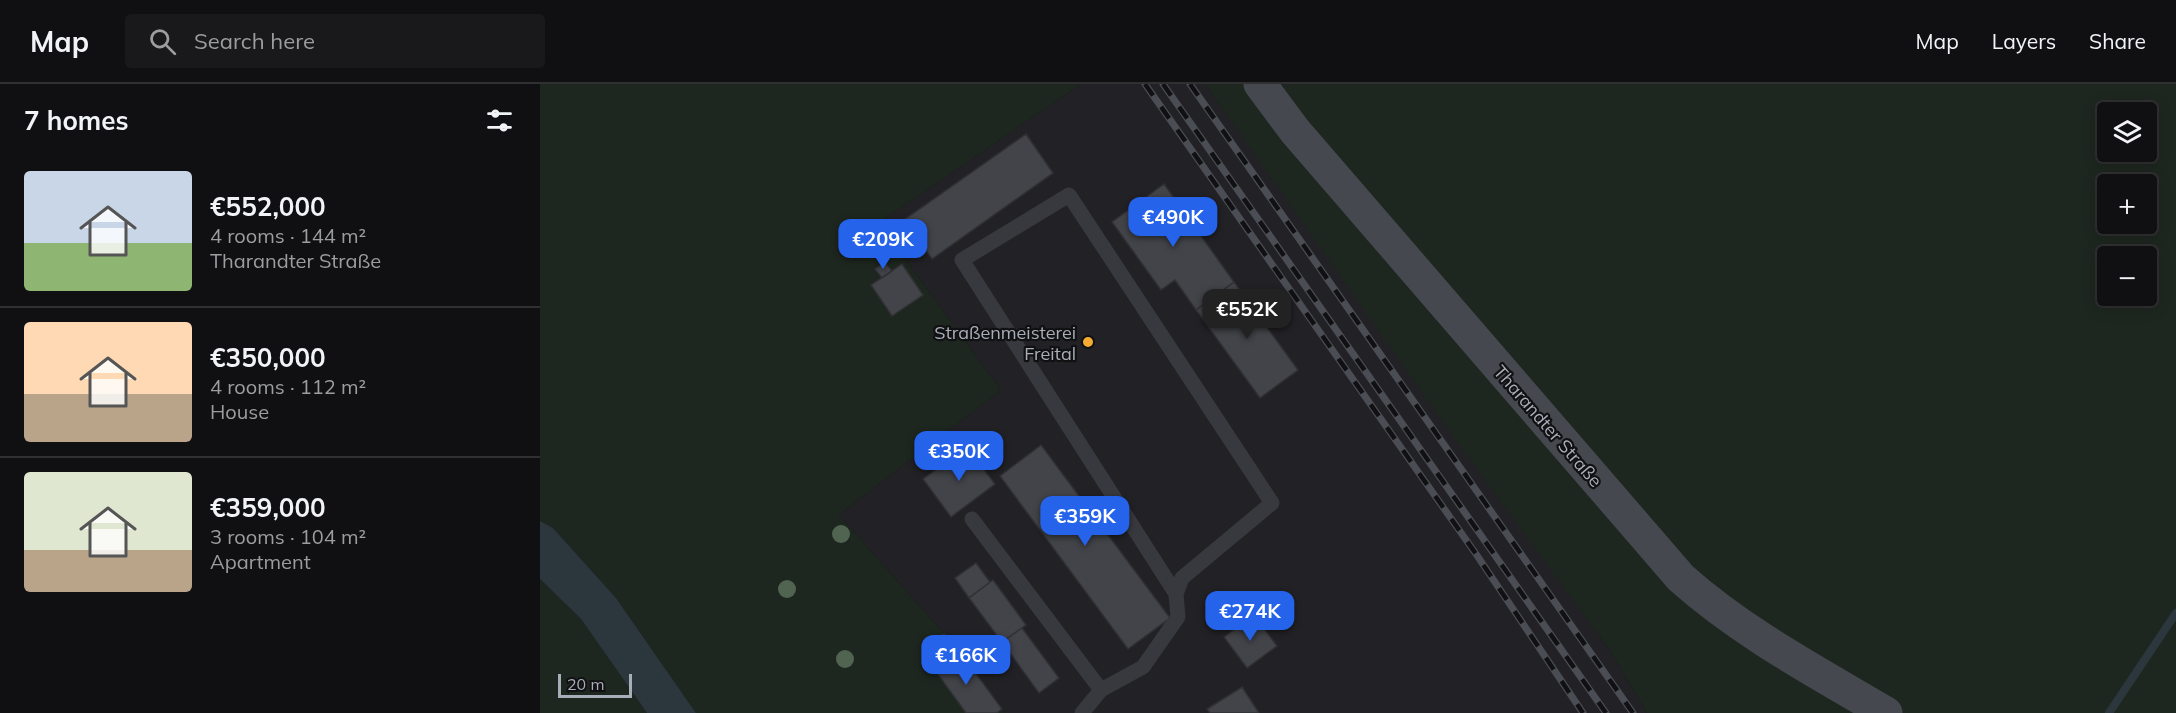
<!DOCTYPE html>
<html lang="en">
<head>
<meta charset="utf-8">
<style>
  body { margin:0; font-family:Mulish,sans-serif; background:#19191b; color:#f1f3f6; height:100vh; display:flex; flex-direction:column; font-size:22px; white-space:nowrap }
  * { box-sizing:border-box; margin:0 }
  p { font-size:20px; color:#9c9d9f }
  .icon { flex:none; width:33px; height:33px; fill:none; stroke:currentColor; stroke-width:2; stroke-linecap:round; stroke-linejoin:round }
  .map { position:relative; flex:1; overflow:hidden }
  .sheet { display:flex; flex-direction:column; background:#101012; width:540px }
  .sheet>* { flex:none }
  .controls { position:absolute; left:1557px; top:18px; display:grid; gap:12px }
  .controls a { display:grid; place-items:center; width:60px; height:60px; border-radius:6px; background:#101012; box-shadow:0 3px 15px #0003,0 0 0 2px #303032; font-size:30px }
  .scale { position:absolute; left:18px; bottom:15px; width:74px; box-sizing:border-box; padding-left:6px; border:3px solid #a8aeb9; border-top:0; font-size:16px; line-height:21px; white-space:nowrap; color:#a8aeb9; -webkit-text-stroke:4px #111113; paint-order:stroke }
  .price { position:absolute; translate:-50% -51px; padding:0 14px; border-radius:12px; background:#2563eb; color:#fff; font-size:20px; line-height:39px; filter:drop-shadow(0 2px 3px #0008) }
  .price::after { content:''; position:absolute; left:50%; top:36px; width:18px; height:14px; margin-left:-9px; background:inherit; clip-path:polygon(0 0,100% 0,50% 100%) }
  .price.current { background:#222; color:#fff }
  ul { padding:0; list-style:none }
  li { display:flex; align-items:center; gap:18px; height:150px; padding:0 24px }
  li+li { border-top:2px solid #303032 }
  li span { display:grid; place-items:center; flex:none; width:168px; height:120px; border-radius:6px; color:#555 }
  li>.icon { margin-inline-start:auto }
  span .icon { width:72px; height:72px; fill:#fffc; stroke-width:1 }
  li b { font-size:26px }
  h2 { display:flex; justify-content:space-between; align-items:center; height:72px; padding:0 24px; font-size:26px }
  header { display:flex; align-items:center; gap:36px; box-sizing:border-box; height:84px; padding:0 30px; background:#101012; border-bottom:2px solid #303032 }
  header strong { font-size:28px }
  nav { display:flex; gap:33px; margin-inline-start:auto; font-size:21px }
  .search { width:420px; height:54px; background:#19191b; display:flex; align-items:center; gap:15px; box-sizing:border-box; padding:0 21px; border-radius:6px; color:#9c9d9f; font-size:22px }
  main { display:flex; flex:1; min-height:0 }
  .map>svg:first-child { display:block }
  .built { fill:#222226 }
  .green { fill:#1e271f; fill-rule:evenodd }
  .water { fill:#2c363d }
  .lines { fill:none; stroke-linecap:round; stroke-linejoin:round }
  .stream { stroke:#2c363d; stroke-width:8 }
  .building { fill:#424449; stroke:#303035; stroke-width:1.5 }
  .lane { stroke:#37393e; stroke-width:15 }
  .secondary { stroke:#45484e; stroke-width:33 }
  .rail-casing { stroke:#4a4d53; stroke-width:7 }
  .rail { stroke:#111113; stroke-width:4.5; stroke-dasharray:14; stroke-linecap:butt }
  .tree { fill:#506451 }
  .poi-dot { fill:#f7ab30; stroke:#111113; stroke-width:2 }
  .labels { text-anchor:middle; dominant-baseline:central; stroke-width:4.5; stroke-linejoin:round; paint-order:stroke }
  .poi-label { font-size:18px; fill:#a8aeb9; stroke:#111113; text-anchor:end }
  .street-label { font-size:18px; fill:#a8aeb9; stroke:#111113 }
</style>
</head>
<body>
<header>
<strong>Map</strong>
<div class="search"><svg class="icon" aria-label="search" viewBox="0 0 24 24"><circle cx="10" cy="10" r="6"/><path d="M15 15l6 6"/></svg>Search here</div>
<nav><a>Map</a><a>Layers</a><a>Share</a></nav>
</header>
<main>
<section class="sheet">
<h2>7 homes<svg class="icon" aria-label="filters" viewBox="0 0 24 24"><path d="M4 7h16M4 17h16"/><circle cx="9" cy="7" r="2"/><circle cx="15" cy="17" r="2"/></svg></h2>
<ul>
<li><span style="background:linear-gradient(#c9d6e8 60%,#8fb573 0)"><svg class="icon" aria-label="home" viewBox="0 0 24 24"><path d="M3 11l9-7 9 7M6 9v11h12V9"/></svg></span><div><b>€552,000</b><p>4 rooms · 144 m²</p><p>Tharandter Straße</p></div></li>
<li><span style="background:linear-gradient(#ffd9b3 60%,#b9a48a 0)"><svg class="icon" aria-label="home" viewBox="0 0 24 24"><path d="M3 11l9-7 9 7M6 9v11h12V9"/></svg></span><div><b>€350,000</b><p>4 rooms · 112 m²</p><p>House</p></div></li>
<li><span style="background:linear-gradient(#dfe7d0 65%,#b9a48a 0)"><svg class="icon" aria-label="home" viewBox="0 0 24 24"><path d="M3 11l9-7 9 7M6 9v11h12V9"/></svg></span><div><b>€359,000</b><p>3 rooms · 104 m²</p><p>Apartment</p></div></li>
</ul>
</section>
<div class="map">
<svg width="1636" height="629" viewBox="0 0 1636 629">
  <rect width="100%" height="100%" fill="#161618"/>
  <!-- built -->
  <path class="built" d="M541,0H665L1066,561L1107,629H465L418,565L299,431L461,306L339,139Z"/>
  <!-- green -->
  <path class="green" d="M0,0H541L339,139L461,306L299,431L418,565L465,629H156L76,514L13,444L0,437Z
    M665,0H1636V629H1107L1066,561L917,358ZM1568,28H1606V68H1568ZM1568,100H1606V140H1568ZM1568,172H1606V212H1568Z
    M0,495L41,535L107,629H0Z"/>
  <!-- water -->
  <path class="water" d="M0,437L13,444L76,514L156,629H107L41,535L0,495Z"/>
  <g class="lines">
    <!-- stream -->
    <path class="stream" d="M1569,629L1636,529"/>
  </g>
  <!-- building -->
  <path class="building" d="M486,50L513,89L392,175L364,136Z
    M624,100L694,198L656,226L635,196L621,206L572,138Z
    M345,178L352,187L342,194L335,185Z
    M362,180L383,211L352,232L331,201Z
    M694,198L758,286L720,314L656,226Z
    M501,361L630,534L588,565L460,392Z
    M427,363L455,400L411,433L383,395Z
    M436,479L450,498L429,514L415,494Z
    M453,496L486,541L462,558L429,514Z
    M714,531L737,562L707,584L684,553Z
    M482,544L519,594L499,609L462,558Z
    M404,550L418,565L394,585L388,578L394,573L387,565Z
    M418,565L462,625L457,629H426L394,585Z
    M702,603L719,629H670L667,625Z"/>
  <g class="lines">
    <!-- lane -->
    <path class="lane" d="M432,435L561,606
      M542,629L561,606L603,583L638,533L636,510L642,494L732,419L529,111L422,176L636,510"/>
    <!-- secondary -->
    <path class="secondary" d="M720,0L755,47L1141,494C1203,549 1275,587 1346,629"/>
    <!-- rail casing -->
    <g class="rail-casing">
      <path id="rail" d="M605,0L936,470L1043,629
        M623,0L1066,629
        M650,0L1093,629"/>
    </g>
    <!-- rail -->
    <use href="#rail" class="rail"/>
  </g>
  <!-- trees -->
  <g class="tree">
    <circle cx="301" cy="450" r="9"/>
    <circle cx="247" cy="505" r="9"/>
    <circle cx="305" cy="575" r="9"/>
  </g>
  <!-- markers -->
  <circle class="poi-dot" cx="548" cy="258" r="6"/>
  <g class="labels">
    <!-- poi labels -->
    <g class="poi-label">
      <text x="536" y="248">Straßenmeisterei<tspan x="536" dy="21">Freital</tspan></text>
    </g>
    <!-- street labels -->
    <g class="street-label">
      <text transform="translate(1008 342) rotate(49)">Tharandter Straße</text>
    </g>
  </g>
</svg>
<div class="controls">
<a><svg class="icon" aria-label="layers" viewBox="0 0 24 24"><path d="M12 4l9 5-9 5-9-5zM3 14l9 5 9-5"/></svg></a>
<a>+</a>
<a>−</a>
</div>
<div class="scale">20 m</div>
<b class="price" style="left:633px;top:164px">€490K</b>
<b class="price" style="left:343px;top:186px">€209K</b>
<b class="price current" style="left:707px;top:256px">€552K</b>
<b class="price" style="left:419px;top:398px">€350K</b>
<b class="price" style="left:545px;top:463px">€359K</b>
<b class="price" style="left:710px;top:558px">€274K</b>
<b class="price" style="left:426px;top:602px">€166K</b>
</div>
</main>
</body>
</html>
